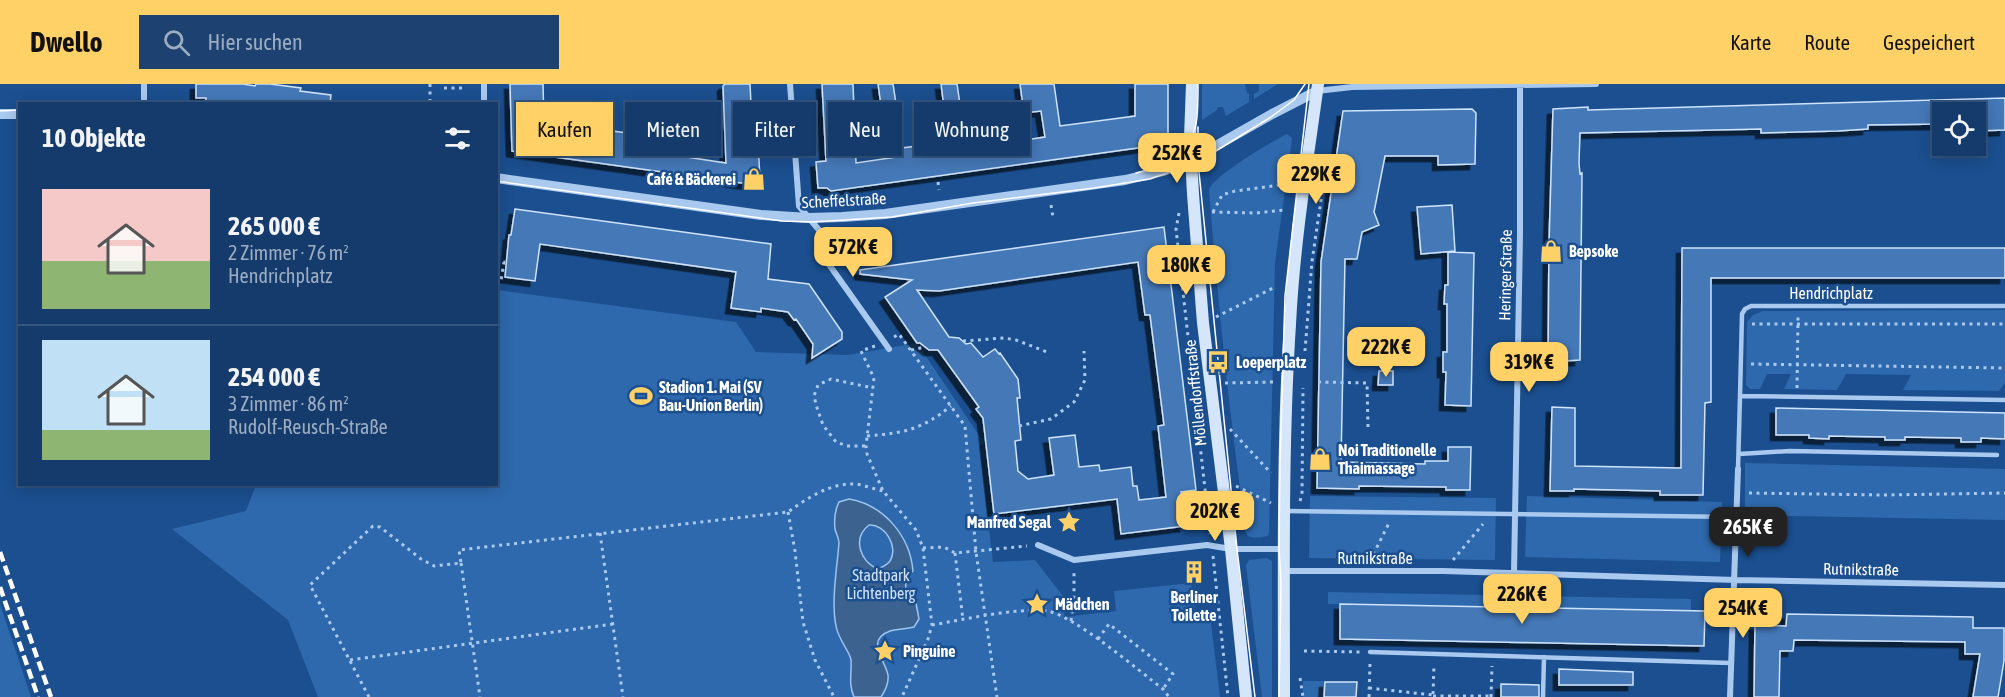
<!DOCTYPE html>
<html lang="de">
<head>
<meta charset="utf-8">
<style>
  body { margin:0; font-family:"Asap Condensed",sans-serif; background:#1d4271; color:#f1f3f6; height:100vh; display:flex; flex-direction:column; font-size:22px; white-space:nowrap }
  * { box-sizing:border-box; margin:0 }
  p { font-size:20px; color:#9dadc1 }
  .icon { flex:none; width:33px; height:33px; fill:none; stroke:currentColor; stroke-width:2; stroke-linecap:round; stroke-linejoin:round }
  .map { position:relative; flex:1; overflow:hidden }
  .details { position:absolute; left:18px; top:18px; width:480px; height:384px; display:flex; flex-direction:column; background:#143b6b; border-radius:0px; box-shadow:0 3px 15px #0003,0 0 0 2px #33557e }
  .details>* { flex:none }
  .hud { position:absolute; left:516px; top:18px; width:570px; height:54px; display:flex; gap:12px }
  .fabs { position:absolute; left:1932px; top:18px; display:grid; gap:12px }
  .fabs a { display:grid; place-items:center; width:54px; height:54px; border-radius:0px; background:#143b6b; box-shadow:0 3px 15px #0003,0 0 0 2px #33557e; font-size:30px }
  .price { position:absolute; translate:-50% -51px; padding:0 14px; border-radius:12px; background:#ffd166; color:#111; font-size:20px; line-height:39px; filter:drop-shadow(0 2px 3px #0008) }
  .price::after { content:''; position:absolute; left:50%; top:36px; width:18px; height:14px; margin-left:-9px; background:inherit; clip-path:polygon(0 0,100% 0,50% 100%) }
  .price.selected { background:#222; color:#fff }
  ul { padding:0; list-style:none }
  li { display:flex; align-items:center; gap:18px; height:150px; padding:0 24px }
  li+li { border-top:2px solid #33557e }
  li span { display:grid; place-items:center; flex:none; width:168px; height:120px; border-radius:0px; color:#555 }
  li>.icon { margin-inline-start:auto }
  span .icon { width:72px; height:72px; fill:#fffc; stroke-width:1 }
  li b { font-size:26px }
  h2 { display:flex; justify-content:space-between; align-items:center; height:72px; padding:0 24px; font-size:26px }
  .chip { padding:0 21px; border-radius:0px; background:#143b6b; box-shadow:0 3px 15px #0003,0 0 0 2px #33557e; font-size:21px; line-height:54px }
  .chip.selected { background:#ffd166; color:#111 }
  header { display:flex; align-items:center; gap:36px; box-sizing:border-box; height:84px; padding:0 30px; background:#ffd166; color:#111 }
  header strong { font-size:28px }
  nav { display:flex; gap:33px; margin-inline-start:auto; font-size:21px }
  .search { width:420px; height:54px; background:#1d4271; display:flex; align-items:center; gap:15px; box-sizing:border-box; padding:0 21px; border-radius:0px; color:#9dadc1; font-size:22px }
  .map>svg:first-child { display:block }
  .green { fill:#2e69ad }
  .water { fill:#3c6290; stroke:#9cc4f0; stroke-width:1.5; fill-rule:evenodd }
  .building { fill:#4478b7; stroke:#cfe3fa; stroke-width:1.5; fill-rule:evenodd; filter:url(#shadow) }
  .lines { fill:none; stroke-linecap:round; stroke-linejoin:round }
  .path { stroke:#a9c9ee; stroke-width:3; stroke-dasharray:3 4.5; stroke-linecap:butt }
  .service { stroke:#a9c9ee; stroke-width:4.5 }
  .minor { stroke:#a9c9ee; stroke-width:6 }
  .tertiary { stroke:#a9c9ee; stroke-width:10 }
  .secondary { stroke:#d6e6fa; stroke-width:12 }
  .tram { stroke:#fff; stroke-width:1.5 }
  .rail { stroke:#fff; stroke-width:4.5; stroke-dasharray:10 4.5; stroke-linecap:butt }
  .labels { text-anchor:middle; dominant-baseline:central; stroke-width:5; stroke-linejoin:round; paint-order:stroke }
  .poi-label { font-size:16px; font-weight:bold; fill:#fff; stroke:#1b4f8f; text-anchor:start }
  .street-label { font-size:16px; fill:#fff; stroke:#1b4f8f }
  .park-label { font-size:16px; fill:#cfe3fa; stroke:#1b4f8f }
</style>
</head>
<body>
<header>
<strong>Dwello</strong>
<div class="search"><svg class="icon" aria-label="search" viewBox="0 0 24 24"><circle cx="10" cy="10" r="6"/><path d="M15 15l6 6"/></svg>Hier suchen</div>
<nav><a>Karte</a><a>Route</a><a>Gespeichert</a></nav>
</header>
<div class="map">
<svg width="2005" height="613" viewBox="0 0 2005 613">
  <defs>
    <filter id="shadow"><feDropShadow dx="-5.5" dy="5.5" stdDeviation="0" flood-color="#0009"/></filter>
  </defs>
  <rect width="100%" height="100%" fill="#1b4f8f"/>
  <!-- green -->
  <path class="green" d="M1202,0H1245L1247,9L1249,10V18L1226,32L1223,23H1218L1217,26L1202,36Z
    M1259,0H1278L1254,15V10L1259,7Z
    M1287,50L1292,54L1291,63L1275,179L1269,449L1268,452C1262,453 1254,455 1248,452L1246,449C1230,335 1218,221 1209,106C1212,93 1272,57 1287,50Z
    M497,206L736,238L756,268L848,271L917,259L985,360L979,362L993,478L1035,476L1066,516L1064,533L1116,527L1114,507L1191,499L1196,533L1210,531L1220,613H318L288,536L172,445L246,427L256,401L496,400Z
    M2005,226V299L1999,307L1903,306L1911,291L1846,290L1837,306L1784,305L1791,290H1767L1760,305H1750L1746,301L1747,238L1753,231L1763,227Z
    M1745,379L2005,385V436L1745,431Z
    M1310,412L1496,414L1495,476L1309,474Z
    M1527,412L1722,418L1720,478L1525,473Z
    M1267,474L1272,477V613H1262L1246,481L1249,476Z
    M1328,508L1691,515V527L1328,520Z
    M0,520L31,613H0Z
    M1303,597H1324V613H1303Z"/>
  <!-- water -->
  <path class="water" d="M849,415C884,421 910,452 913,487C901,497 905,510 916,519L919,535L914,543C906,545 897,545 890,547C865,556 885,576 888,591C889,599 885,607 881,613H854C848,599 852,590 851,576C850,568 838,555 836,542C831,517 837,484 839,459C839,454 836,450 835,445C834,436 835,426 839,418ZM869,441C885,440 899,463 890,477C887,481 882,483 878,485C860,478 852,454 869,441Z"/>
  <!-- building -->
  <path class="building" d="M196,0H243L255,2L256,0H270L301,4L300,7L331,11L330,20H206V14H196Z
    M510,0H543L544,38L681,56V58L689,59L687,73L726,79L723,2L725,0H750L751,20H756L760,95L756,101L512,67Z
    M822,0H853L856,79L903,72L902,64L932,60L929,43L932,42L931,33L945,31L941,0H957L965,55L997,51L998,60L1045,53L1041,27L1024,29L1020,0H1054L1060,42L1135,32V0H1168V51L1159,61L831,107L827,104H818L816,78L826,77Z
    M878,0H893L898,33L883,35Z
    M2005,14V46L1976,47V28H1942V40L1868,41V45L1838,47L1761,49V45L1580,49L1579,79L1580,90L1582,89L1580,276L1548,278L1549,159L1553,25L1588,23V26Z
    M1472,25L1476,29L1475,80L1438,81V72H1385L1374,128L1379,141L1362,148L1357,175H1345L1341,378L1425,380V377H1448V363H1471L1470,406H1446V403L1359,402V405L1317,404L1321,178L1343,27Z
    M1452,121L1455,167L1421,170L1417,123Z
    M515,125L771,160L768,195L809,200L842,248V255L812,274L813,260L796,235L794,236L788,228L761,224V228L731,224L736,188L540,160L535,197L505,193L509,151H511Z
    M1164,143L1196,406L1181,408L1185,442L1121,450L1117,415L994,430L983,334L976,325L979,323L938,266H929L920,259H917L885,213L912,196L860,190V186ZM1138,178L1145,231H1150L1164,341L1158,342L1166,413L1139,416L1137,402H1133L1131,383L1100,387L1099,381L1079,383L1075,351L1049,354L1054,391L1028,395L1018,387L1015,357L1021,356L1017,314H1020L1018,295L1000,269L999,270L995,265L983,273L971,259L966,260L959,254L949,253L917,206L939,207Z
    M1682,164H2005V194H1711V318L1705,319L1703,411H1660V407L1574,405V407H1550L1552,323L1575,324V382L1681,384Z
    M1448,168L1474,169L1471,322L1445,321L1446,288H1443V268H1447V220H1444L1445,201H1448Z
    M1379,287H1393V301H1378Z
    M1776,324L2005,329V355L1981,354V358H1961V354L1905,353V356H1885V353L1829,352V355L1809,354V351H1776Z
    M1340,520L1705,527L1704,562L1340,555Z
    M1787,530L1973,533V544H2004V577L1998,613H1973L1980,570H1965V558L1794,556L1793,567H1780L1779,613H1754L1755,541L1786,542Z
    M1559,585L1633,588V601H1559Z
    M1325,598H1357L1356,613H1324Z
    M1501,600L1539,601V613H1501Z"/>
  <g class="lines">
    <!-- path -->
    <path class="path" d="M430,0V20
      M444,4H465
      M938,98L939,106
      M1051,121L1053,133
      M1212,128L1256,129L1285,126
      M1213,128L1222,111L1235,107L1288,100
      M1179,129L1176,145L1210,450
      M496,177L504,178L501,197H496
      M1216,233L1275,203
      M1752,240H2005
      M894,253L899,250L965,342L976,468L997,613
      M963,257L1004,254L1016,256L1047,268
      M875,262L861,267L874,294L866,362L867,370L883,407L916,446L923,464L932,541L928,555L902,613
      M911,266L925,263
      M1305,267L1312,177L1326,82L1322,75
      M1751,280L2005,284
      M1318,298L1367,299L1368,343
      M1225,299L1275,298
      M1797,304L1798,233
      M1019,342L1051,335L1074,318L1085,296L1084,267
      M1230,345L1271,389
      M867,352C904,349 921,346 951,322
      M865,362H847L836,358L823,341L817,324L814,312L818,301L831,295L873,304
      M1236,402L1271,419
      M1749,409L1884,411L2005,409
      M1300,417L1302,410L1303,304
      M788,428L795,467L803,538L815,576L834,613
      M600,449L623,613
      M923,464L944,463L955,469L1027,462
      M955,469L963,536
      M1213,472L1228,613
      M1453,476L1483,440
      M1370,477L1390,437
      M461,479L480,613
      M1071,537L1074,514V488
      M932,541C967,535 1013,524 1047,527C1074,531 1139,587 1163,605L1169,613
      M1098,555L1109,540L1173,590L1163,605
      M1304,567L1361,568
      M350,576L613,540
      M1300,594L1303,613
      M1369,604L1433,611
      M1433,610L1434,581
      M1433,612H1491
      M369,613L310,501L373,442L380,443L421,475L434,482L461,479L459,466L788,428C806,415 827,401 850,400C860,399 873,405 883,407
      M1369,613L1370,579
      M1491,613L1492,582"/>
    <!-- service -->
    <path class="service" d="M2005,222H1751L1745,225L1742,230L1740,312L2005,316
      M1739,370L1790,367L1997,371
      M1738,385L1740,312
      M1285,427L1737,433
      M1370,568L1731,579
      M1543,613L1544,573"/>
    <!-- minor -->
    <path class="minor" d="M144,0V20
      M484,0V20
      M790,0L799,122L819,146L823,172L889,265
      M1317,7L1352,3L1596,0
      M1038,461L1074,476L1207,461L1231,465H1285
      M1285,487H1443L1736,496L2005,501
      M1514,489L1520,150V1
      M1730,613L1738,385"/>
    <!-- tertiary -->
    <path class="tertiary" d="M0,30H20
      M496,94L761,131L809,134L842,133L885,130L1125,96L1163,87L1191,76L1272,30L1317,7"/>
    <!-- secondary -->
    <path class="secondary" d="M1192,0L1190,54L1193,110L1203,239L1231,465L1246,613
      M1284,613C1284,489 1282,364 1290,240C1294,159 1307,80 1318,0"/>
    <!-- tram -->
    <path class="tram" d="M0,27L20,26
      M1198,43V78L1237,465L1255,613
      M1136,89C1164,83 1194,66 1197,33C1198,22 1198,11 1198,0
      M496,97L782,137L812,138L892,133L973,119L1094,104L1150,95L1198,78L1271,33L1294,16L1305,0
      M1279,613L1281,497L1279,465L1280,379L1285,212L1309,0"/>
    <!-- rail -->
    <path class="rail" d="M0,468L51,613
      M0,503L38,613"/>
  </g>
  <!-- icons -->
  <defs>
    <g id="shop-bare" transform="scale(1.8)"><path d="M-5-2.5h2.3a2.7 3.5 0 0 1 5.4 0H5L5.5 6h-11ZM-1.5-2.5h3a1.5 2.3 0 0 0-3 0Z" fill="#ffd166" stroke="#1b4f8f" stroke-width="2.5" paint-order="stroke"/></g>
    <g id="bus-bare" transform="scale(1.8)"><path d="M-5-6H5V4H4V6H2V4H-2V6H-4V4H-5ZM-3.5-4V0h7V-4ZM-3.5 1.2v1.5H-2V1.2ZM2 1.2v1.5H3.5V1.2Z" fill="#ffd166" stroke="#1b4f8f" stroke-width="2.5" paint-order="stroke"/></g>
    <g id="stadium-bare" transform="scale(1.8)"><path d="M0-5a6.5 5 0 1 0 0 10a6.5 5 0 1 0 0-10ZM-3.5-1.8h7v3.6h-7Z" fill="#ffd166" stroke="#1b4f8f" stroke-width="2.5" paint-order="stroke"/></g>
    <g id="sight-bare" transform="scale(1.8)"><path d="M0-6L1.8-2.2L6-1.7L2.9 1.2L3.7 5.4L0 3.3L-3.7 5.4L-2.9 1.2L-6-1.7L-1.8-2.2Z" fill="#ffd166" stroke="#1b4f8f" stroke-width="2.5" paint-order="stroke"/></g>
    <g id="building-bare" transform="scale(1.8)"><path d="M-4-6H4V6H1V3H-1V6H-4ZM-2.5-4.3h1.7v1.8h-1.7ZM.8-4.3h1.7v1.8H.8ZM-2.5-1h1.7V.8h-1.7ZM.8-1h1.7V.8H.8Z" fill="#ffd166" stroke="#1b4f8f" stroke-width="2.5" paint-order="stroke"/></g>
  </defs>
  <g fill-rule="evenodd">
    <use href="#shop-bare" x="754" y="95"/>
    <use href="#shop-bare" x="1551" y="167"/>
    <use href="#bus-bare" x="1218" y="278"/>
    <use href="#stadium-bare" x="641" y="312"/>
    <use href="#shop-bare" x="1320" y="375"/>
    <use href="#sight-bare" x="1069" y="438"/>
    <use href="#building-bare" x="1194" y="488"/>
    <use href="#sight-bare" x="1037" y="520"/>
    <use href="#sight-bare" x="885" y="567"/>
  </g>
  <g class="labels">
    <!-- poi labels -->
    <g class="poi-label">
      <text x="736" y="95" text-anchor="end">Café &amp; Bäckerei</text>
      <text x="1569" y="167">Bepsoke</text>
      <text x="1236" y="278">Loeperplatz</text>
      <text x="659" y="303">Stadion 1. Mai (SV<tspan x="659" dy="18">Bau-Union Berlin)</tspan></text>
      <text x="1338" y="366">Noi Traditionelle<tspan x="1338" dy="18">Thaimassage</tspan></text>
      <text x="1051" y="438" text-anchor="end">Manfred Segal</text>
      <text x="1194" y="513" text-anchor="middle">Berliner<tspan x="1194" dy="18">Toilette</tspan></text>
      <text x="1055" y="520">Mädchen</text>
      <text x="903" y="567">Pinguine</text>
    </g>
    <!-- street labels -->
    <g class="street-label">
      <text transform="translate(844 116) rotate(-3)">Scheffelstraße</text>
      <text transform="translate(1505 191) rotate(-89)">Heringer Straße</text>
      <text x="1831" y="209">Hendrichplatz</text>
      <text transform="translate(1195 309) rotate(-96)">Möllendorffstraße</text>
      <text x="1375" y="474">Rutnikstraße</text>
      <text transform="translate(1861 485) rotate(1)">Rutnikstraße</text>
    </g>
    <!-- park labels -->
    <g class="park-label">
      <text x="881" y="491">Stadtpark<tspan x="881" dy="18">Lichtenberg</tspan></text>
    </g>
  </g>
</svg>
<div class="fabs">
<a><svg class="icon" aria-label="locate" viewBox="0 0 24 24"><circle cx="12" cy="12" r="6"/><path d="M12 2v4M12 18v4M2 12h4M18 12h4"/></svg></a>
</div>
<b class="price" style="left:1177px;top:100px">252K €</b>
<b class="price" style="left:1316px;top:121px">229K €</b>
<b class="price" style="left:853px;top:194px">572K €</b>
<b class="price" style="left:1186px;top:212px">180K €</b>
<b class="price" style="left:1386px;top:294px">222K €</b>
<b class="price" style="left:1529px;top:309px">319K €</b>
<b class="price" style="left:1215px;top:458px">202K €</b>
<b class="price selected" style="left:1748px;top:474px">265K €</b>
<b class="price" style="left:1522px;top:541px">226K €</b>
<b class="price" style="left:1743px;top:555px">254K €</b>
<div class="hud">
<a class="chip selected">Kaufen</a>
<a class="chip">Mieten</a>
<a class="chip">Filter</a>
<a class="chip">Neu</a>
<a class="chip">Wohnung</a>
</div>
<section class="details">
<h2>10 Objekte<svg class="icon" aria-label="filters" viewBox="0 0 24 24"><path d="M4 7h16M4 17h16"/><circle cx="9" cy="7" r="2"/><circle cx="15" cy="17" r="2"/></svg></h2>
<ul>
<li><span style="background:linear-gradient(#f6c9c9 60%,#8fb573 0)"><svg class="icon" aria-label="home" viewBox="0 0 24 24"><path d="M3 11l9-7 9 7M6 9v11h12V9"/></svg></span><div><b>265 000 €</b><p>2 Zimmer · 76 m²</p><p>Hendrichplatz</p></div></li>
<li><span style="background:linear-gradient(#bfe0f5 75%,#8fb573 0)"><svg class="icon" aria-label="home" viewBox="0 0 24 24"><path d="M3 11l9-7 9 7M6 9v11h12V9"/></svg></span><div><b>254 000 €</b><p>3 Zimmer · 86 m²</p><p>Rudolf-Reusch-Straße</p></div></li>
</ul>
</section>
</div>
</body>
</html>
